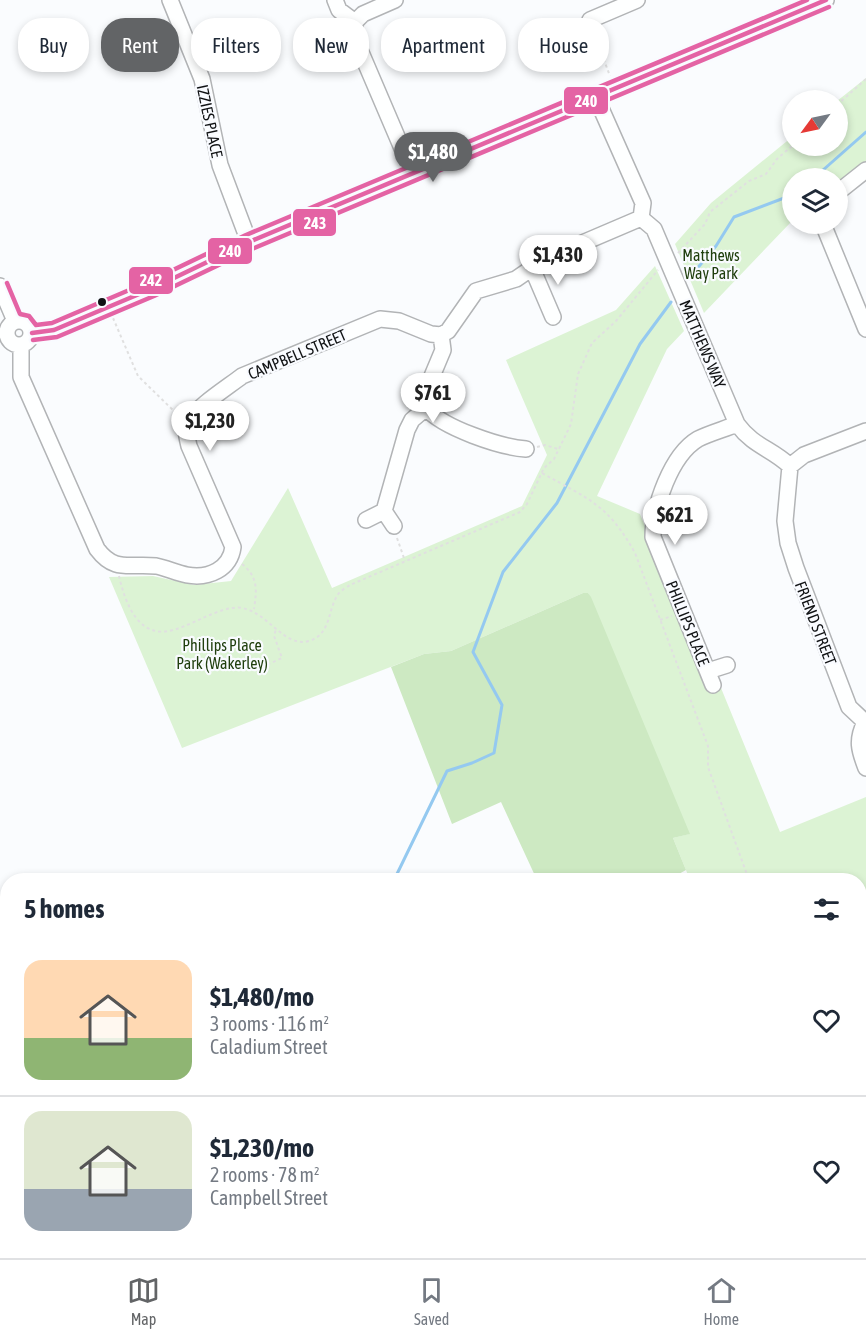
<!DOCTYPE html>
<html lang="en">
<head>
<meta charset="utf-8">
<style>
  body { margin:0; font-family:"Asap Condensed",sans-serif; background:#f2f2f3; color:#1f2937; height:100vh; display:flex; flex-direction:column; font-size:22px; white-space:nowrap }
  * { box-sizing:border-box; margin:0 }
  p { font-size:20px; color:#747a83 }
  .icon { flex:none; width:33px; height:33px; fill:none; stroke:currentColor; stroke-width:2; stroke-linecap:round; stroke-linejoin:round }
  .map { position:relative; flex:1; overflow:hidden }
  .details { position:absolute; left:0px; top:873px; width:867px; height:386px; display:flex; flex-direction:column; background:#fff; border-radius:24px 24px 0 0; box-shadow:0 3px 9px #0003 }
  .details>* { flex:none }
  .banner { position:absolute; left:18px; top:18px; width:831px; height:54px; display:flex; gap:12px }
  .needle { width:39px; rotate:237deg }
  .tools { position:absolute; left:782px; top:90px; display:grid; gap:12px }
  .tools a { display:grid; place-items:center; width:66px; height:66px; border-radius:50%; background:#fff; box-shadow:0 3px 9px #0003; font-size:30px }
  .price { position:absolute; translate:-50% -51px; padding:0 14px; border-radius:21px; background:#fff; color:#222; font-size:20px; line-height:39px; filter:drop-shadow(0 2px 3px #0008) }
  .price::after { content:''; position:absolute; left:50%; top:36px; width:18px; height:14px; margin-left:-9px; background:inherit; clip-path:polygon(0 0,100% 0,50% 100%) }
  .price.on { background:#626466; color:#fff }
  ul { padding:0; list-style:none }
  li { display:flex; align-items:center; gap:18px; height:150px; padding:0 24px }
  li+li { border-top:2px solid #e0e1e3 }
  li span { display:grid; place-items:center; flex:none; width:168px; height:120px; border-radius:18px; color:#555 }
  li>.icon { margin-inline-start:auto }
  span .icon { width:72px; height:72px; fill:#fffc; stroke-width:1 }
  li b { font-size:26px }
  h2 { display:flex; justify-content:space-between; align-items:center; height:72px; padding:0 24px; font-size:26px }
  .tag { padding:0 21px; border-radius:24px; background:#fff; box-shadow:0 3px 9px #0003; font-size:21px; line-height:54px }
  .tag.on { background:#626466; color:#fff }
  .dock { display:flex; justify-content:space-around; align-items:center; height:84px; border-top:2px solid #e0e1e3; background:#fff; font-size:16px; color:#747a83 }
  .dock a { display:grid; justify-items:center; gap:3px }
  .dock .on { color:#626466 }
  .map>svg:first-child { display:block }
  .green { fill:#dcf3d4 }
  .forest { fill:#cde9c2 }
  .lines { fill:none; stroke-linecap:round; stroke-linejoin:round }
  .stream { stroke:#94c9f0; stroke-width:3 }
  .minor-casing { stroke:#b2b4b6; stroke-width:18 }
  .path { stroke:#e0e0e0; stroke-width:2; stroke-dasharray:3 3; stroke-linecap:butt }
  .minor { stroke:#feffff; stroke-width:15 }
  .bus-1-casing { stroke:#f9fbff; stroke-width:9 }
  .bus-2-casing { stroke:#f9fbff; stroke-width:9 }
  .bus-3-casing { stroke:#f9fbff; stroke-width:9 }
  .bus-1 { stroke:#e463a4; stroke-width:4.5 }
  .bus-2 { stroke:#e463a4; stroke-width:4.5 }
  .bus-3 { stroke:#e463a4; stroke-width:4.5 }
  .bus-dot { fill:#101214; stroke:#f9fbff; stroke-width:2 }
  .labels { text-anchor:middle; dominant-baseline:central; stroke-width:4.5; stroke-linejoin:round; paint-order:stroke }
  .street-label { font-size:16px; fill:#101214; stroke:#f9fbff }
  .park-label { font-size:16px; fill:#203f0e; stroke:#f9fbff }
  .line-badge { stroke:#f9fbff; stroke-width:2 }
  .badge-label { font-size:16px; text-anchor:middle; font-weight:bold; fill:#fff }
</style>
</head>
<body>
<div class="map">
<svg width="866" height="1258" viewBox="0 0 866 1258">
  <rect width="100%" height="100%" fill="#fafcfe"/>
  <!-- green -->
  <path class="green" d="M866,78V161L837,183V178H792V221L704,313L675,244L711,203L792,137V146H837V101Z
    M655,266L684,331L667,349L597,496L640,514L711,691L721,688L780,832L866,797V1084L860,1087V880H690L673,838L689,834L588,593H583L451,651L424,654L182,748L109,577L153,576L194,585L231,581L288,488L332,588L522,506L547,455L506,360L616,310Z"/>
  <!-- forest -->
  <path class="forest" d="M583,593H588L591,597L690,834L673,838L686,870L668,880H537L501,802L452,824L391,667L424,654L451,651Z"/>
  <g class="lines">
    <!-- stream -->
    <path class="stream" d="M814,178L866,132
      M690,277L716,246L734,217L792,195
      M389,880L396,876L447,771L472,763L494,753L502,705L473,652L503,572L557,503L640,344L671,302
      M0,1058H8"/>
    <!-- minor casing -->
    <g class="minor-casing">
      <path id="minor" d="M170,0L202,79L220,165L249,242
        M335,0L339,10L355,22
        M395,0L363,14L355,22L354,36L413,174
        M590,20L637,0
        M595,95L643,203L641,218L654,229L737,424C754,447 771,448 790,466L804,455L866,431
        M837,193L866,170
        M823,224L866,329
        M532,268L553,317
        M0,286L15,321
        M7 333a12 12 0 1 1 24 0a12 12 0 1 1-24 0Z
        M32,333L54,330L151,289L249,242L826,0
        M21,346V377L97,549C115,573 129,563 156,566C166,568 177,573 187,575C209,579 230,569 233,547L189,446C187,438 185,430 188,422C196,407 228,387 242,376L380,319L399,321L431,334L441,335L448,331L476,291L516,279L545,259L641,218
        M426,408C443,428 500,447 526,449
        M790,466L785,521L788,543L796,568L849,707L865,722C856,740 859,750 866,768
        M384,511L407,430L412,420L426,408L425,393L443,350L441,335
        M366,520L384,511L394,526
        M708,671L727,665
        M713,685L653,537C653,507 671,455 698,439C710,433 725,429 737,424
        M860,1111L866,1108
        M270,1251L273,1258
        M398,1258L403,1256
        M483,1258L500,1251"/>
    </g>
    <!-- path -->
    <path class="path" d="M593,31L610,76
      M837,105L866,79
      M678,253L705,224L710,212L749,181L766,174L777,159L792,146
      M113,318L138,376L179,416
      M537,447L545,445L558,449
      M542,473C588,499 608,504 635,553L708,746V767L749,880
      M397,538L405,561
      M242,564C258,577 257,589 254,609
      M119,576C125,602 138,640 173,630C184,627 196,621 207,616C218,612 230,606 242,608C269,613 284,648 309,641C332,634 327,609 339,593C342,590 347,587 350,585L520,512L527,504L544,468L554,459L571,424L578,374L592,343L616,321L658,270
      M660,620L672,616
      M262,667L282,658L274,636L276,629"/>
    <!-- minor -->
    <use href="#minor" class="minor"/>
    <!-- bus-1 casing -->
    <g class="bus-1-casing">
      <path id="bus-1" d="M32,333L54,330L151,289L249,242L826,0"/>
    </g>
    <!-- bus-2 casing -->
    <g class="bus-2-casing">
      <path id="bus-2" d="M33,340L57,337L154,296L252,249L829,7"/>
    </g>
    <!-- bus-3 casing -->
    <g class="bus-3-casing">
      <path id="bus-3" d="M7,283L20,314L29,316L36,325L52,323L148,282L246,235L807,0"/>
    </g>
    <!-- bus-1 -->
    <use href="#bus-1" class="bus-1"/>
    <!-- bus-2 -->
    <use href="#bus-2" class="bus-2"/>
    <!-- bus-3 -->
    <use href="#bus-3" class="bus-3"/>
  </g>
  <!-- markers -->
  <circle class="bus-dot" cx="102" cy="302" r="5"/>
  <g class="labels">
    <!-- street labels -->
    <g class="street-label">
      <text transform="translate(210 121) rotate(78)">IZZIES PLACE</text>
      <text transform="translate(703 344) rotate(67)">MATTHEWS WAY</text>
      <text transform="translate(297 354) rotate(-23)">CAMPBELL STREET</text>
      <text transform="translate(688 623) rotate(68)">PHILLIPS PLACE</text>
      <text transform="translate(816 623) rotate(69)">FRIEND STREET</text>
    </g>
    <!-- park labels -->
    <g class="park-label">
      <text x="711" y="255">Matthews<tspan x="711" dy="18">Way Park</tspan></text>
      <text x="222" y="645">Phillips Place<tspan x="222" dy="18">Park (Wakerley)</tspan></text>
    </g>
  </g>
  <g class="line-badge">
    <rect x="563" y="86" width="46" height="29" rx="6" fill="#e463a4"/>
    <rect x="292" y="208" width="45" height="29" rx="6" fill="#e463a4"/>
    <rect x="207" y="237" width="46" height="28" rx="6" fill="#e463a4"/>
    <rect x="128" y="266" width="46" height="29" rx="6" fill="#e463a4"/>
  </g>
  <g class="badge-label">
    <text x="586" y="107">240</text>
    <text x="315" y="229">243</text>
    <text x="230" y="257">240</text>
    <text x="151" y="286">242</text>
  </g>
</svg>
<div class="tools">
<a><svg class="needle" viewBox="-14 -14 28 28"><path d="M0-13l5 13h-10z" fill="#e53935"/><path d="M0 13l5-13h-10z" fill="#747a83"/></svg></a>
<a><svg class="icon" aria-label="layers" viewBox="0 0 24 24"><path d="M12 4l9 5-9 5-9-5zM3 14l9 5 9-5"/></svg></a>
</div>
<b class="price on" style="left:433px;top:183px">$1,480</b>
<b class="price" style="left:558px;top:286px">$1,430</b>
<b class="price" style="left:433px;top:424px">$761</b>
<b class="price" style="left:210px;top:452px">$1,230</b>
<b class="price" style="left:675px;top:546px">$621</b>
<div class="banner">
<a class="tag">Buy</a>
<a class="tag on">Rent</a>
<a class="tag">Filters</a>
<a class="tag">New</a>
<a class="tag">Apartment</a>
<a class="tag">House</a>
</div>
<section class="details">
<h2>5 homes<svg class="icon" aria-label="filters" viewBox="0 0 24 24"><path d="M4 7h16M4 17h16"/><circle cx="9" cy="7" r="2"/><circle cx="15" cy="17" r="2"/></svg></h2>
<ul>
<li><span style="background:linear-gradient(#ffd9b3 65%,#8fb573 0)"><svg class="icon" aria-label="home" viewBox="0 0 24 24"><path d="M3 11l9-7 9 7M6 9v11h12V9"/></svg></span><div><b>$1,480/mo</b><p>3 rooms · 116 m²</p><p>Caladium Street</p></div><svg class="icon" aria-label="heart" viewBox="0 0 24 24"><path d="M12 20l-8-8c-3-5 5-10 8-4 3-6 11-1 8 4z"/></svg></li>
<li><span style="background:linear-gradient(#dfe7d0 65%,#9aa5b1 0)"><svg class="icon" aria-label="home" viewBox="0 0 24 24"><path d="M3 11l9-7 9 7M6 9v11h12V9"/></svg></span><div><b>$1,230/mo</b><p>2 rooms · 78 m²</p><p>Campbell Street</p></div><svg class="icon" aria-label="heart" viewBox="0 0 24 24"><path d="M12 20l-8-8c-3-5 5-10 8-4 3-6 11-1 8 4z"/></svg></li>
</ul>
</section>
</div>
<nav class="dock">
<a class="on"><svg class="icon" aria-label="map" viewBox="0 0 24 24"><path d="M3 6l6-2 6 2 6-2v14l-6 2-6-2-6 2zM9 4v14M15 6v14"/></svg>Map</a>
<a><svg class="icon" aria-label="saved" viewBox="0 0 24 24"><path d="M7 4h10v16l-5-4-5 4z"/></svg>Saved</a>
<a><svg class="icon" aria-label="home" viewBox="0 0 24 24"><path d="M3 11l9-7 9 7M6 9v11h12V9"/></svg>Home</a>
</nav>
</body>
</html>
